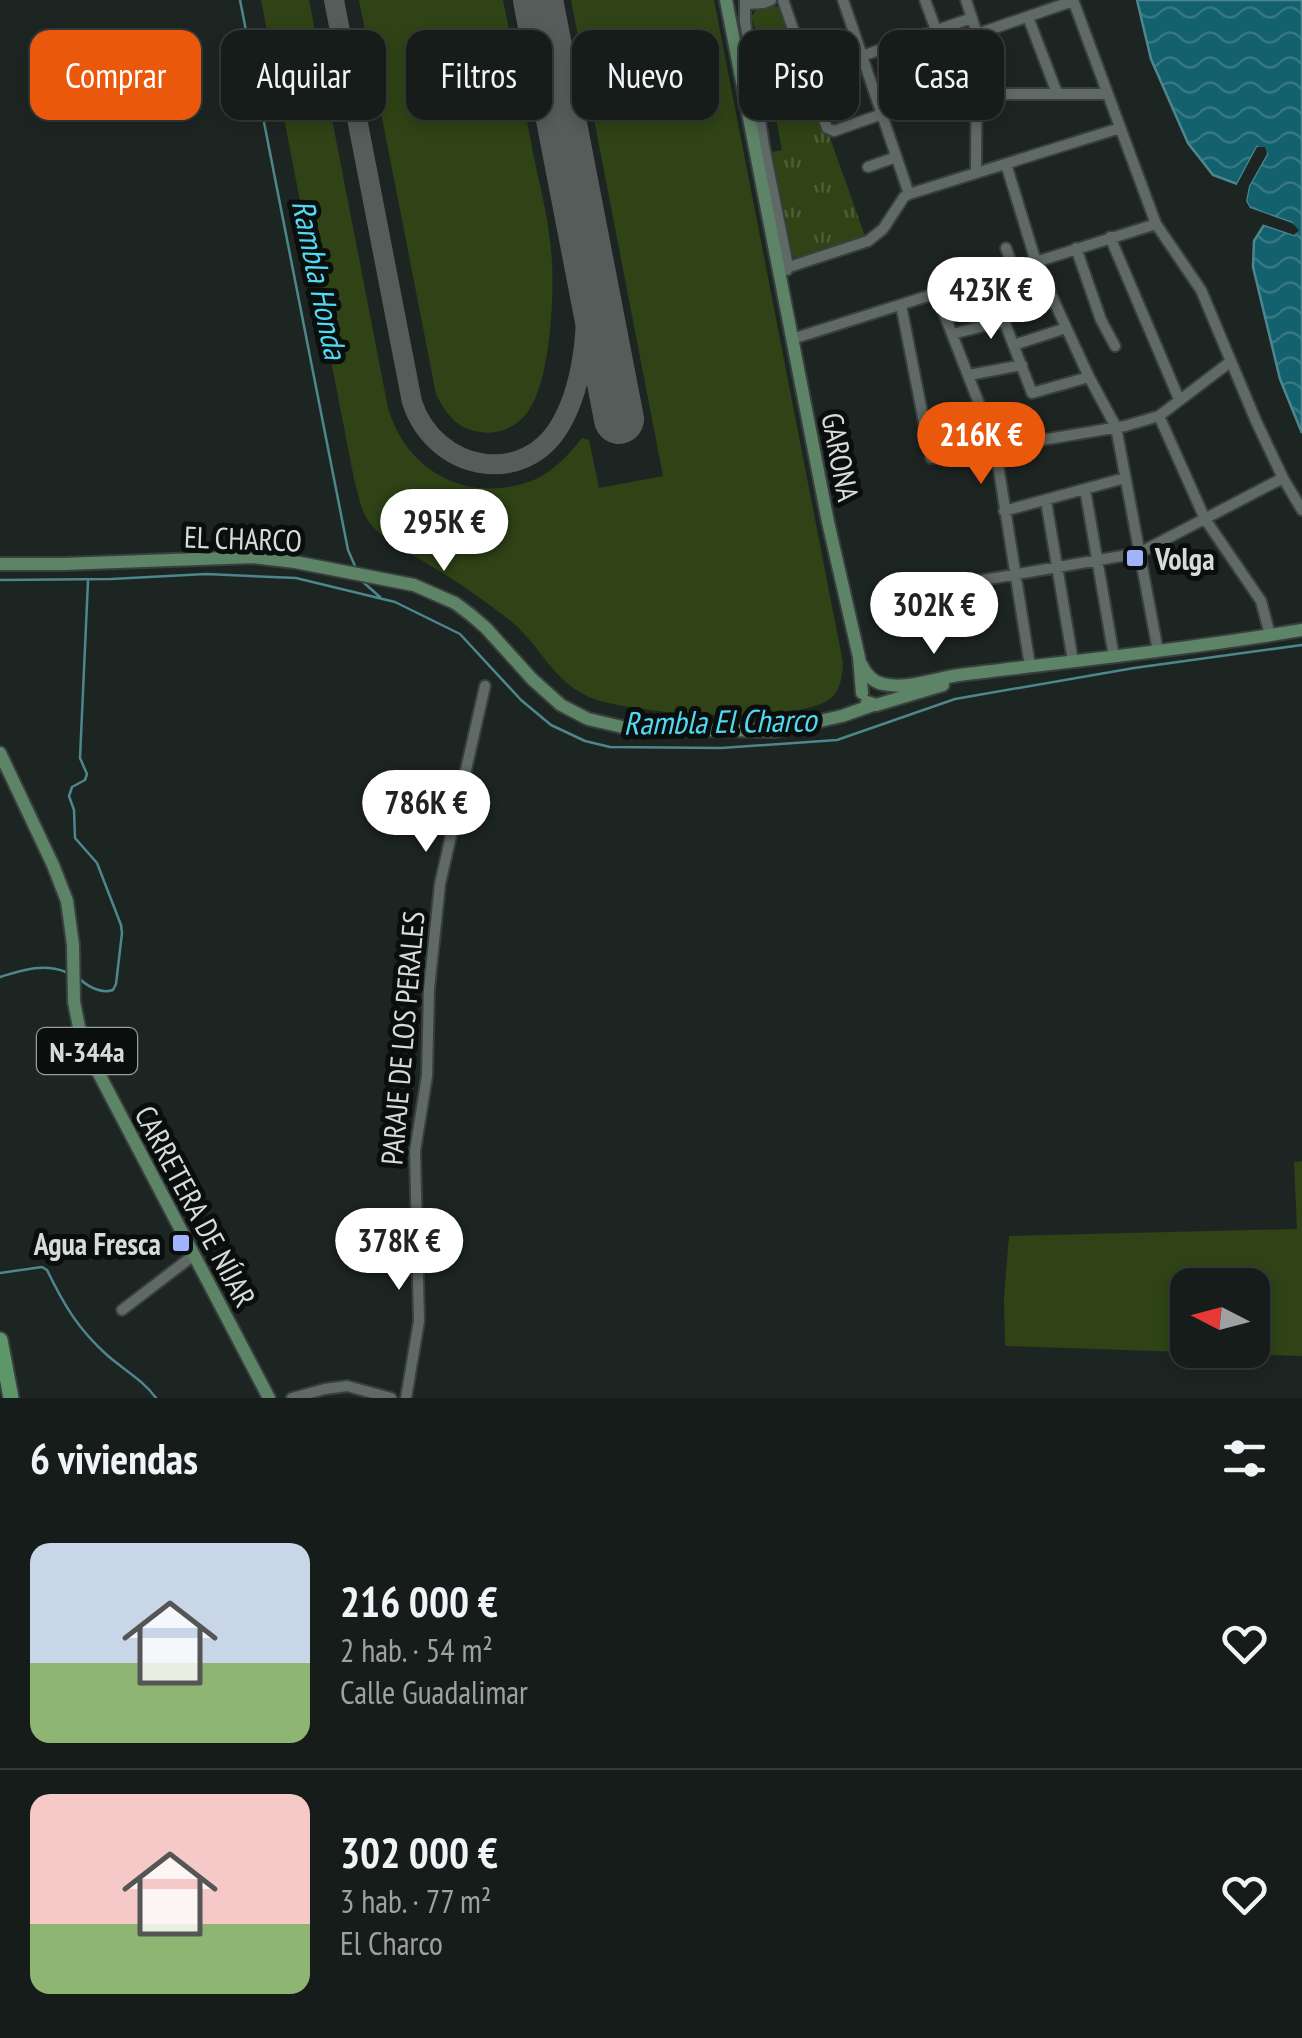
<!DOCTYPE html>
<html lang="es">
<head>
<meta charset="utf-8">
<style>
  body { margin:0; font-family:"PT Sans Narrow",sans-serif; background:#232927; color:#f1f3f6; height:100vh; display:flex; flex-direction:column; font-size:38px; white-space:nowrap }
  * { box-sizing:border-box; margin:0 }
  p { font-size:32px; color:#9ea1a2 }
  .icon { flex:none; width:55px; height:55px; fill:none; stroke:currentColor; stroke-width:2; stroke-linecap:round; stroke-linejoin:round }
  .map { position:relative; height:1398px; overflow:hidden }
  .panel { display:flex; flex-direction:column; background:#161c1a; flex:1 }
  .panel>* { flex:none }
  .guide { position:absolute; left:30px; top:30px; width:1242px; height:90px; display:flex; gap:20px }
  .needle { width:65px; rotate:276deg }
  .controls { position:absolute; left:1170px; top:1268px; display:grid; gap:20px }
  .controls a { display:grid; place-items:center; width:100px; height:100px; border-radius:20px; background:#161c1a; box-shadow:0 5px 15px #0003,0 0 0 2px #353a39; font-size:50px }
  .price { position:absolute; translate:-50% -85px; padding:0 22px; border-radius:35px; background:#fff; color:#222; font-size:32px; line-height:65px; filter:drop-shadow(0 2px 5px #0008) }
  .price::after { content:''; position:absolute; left:50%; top:60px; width:30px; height:22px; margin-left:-15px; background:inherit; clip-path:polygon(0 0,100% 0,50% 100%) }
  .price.on { background:#ea580c; color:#fff }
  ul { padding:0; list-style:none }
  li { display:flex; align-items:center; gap:30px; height:250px; padding:0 30px }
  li+li { border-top:2px solid #353a39 }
  li span { display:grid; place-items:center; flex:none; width:280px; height:200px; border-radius:20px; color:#555 }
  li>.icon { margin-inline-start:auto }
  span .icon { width:120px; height:120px; fill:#fffc; stroke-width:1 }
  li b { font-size:42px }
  h2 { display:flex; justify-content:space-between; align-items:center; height:120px; padding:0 30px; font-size:42px }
  .tag { padding:0 35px; border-radius:20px; background:#161c1a; box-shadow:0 5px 15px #0003,0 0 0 2px #353a39; font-size:35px; line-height:90px }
  .tag.on { background:#ea580c; color:#fff }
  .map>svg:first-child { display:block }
  .grass { fill:#2f4316; fill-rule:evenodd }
  .park { fill:url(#park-tufts) }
  .water { fill:url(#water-waves); stroke:#4e868e; stroke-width:2.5 }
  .pier { fill:#1d2522 }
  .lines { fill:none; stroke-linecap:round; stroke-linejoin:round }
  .stream { stroke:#4e868e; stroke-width:2.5 }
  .taxiway { stroke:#555c5a; stroke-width:20 }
  .runway { stroke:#555c5a; stroke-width:50 }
  .minor-casing { stroke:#393f3d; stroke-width:14 }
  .major-casing { stroke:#393f3d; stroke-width:16 }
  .highway-casing { stroke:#393f3d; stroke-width:19 }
  .minor { stroke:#5f6965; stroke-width:10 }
  .major { stroke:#5d8467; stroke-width:12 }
  .highway { stroke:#5c9669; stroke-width:15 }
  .poi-dot { fill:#a1b3fd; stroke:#0a0e0c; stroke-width:4 }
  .labels { text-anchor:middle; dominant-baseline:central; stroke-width:10; stroke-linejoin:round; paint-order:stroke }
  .shield { fill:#0a0e0c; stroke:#999e9c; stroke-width:2.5 }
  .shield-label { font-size:28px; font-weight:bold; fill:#d6dcda }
  .street-label { font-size:30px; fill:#d6dcda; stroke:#0a0e0c }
  .poi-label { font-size:30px; font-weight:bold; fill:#d6dcda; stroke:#0a0e0c; text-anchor:start }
  .water-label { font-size:32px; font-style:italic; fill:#50daf3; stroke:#0a0e0c }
</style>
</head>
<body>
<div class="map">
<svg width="1302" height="1398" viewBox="0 0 1302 1398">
  <defs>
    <pattern id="park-tufts" width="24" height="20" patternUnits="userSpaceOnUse" patternTransform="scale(2.5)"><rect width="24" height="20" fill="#2f4316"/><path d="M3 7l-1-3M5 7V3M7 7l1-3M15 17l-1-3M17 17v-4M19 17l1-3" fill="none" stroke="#4c5e37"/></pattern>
    <pattern id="water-waves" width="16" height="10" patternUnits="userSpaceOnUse" patternTransform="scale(2.5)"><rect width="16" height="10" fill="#13616e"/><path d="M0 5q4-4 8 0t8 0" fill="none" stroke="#357782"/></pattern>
  </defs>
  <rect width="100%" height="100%" fill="#1d2522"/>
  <!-- grass -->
  <path class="grass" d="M261,0H309L388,408C407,474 472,506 536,479C555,470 569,454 582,438L589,440L599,488L663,476L571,0H714L843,663C842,676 841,689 831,698C796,726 630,715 589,697C553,681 541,647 513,623C487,602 460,583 431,566C412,554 389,544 374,528C361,515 359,496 354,479Z
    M359,0H503C514,53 524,105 534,158C540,186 547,213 550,241C556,281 552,381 527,413C516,428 498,435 480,432C457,429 446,414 436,394Z
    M1302,1161V1356L1005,1346L1004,1297L1009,1236L1297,1229L1294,1162ZM1252,1285V1350H1188V1285Z"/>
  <!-- park -->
  <path class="park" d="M769,5L782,8L785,12L865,236L799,259L791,255L772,152L782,150L763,51L751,17L758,8Z"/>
  <!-- water -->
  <path class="water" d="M1137,0H1302V433L1280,379L1253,267L1254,241L1264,225L1294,235L1292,223L1250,208L1246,201L1249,186L1267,154L1257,147L1237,184L1213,175L1188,143L1151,59Z"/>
  <!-- pier -->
  <path class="pier" d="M1257,147H1265L1267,154L1249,186L1246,201L1250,208L1292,223L1299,230L1294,235L1259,223L1265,221L1291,228L1248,212L1241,203L1240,194L1244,184L1261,152L1241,187L1235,188Z"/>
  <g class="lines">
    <!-- stream -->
    <path class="stream" d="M240,0L348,550L355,566
      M0,580L111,579L206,574L296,578L395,602L460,634L521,700L551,725L585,741L610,747L721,748L837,740L955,699L1134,668L1302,645
      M363,582L380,597
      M0,977C23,970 43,963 66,972
      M80,979C88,987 102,994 113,990L116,984L122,933L121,925L97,863L75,838L74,810L69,796L72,787L85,780L87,774L80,758L88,581
      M0,1273L42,1267L47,1270C64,1305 78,1329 107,1355C124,1370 143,1380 156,1398"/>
    <!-- taxiway -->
    <path class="taxiway" d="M334,0L412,402C435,472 526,489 562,422C589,373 587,308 587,253"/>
    <!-- runway -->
    <path class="runway" d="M538,0L619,419"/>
    <!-- minor casing -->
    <g class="minor-casing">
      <path id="minor" d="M745,0V21L764,146L788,266L787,270
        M783,0L827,128L834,131L882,114
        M843,0L909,194
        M925,0L936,30
        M966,0L977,34L976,173
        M1073,0L1156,224L1201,290L1256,421L1283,478L1302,510
        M745,4L764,3L771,0
        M1028,17L1057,93
        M977,34L1073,1
        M862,56L972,18
        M977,94H1108
        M1006,164L1036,262L1089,377L1116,427L1158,651
        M868,167L896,157
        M1110,237L1179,399
        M1006,248L1013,268
        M1076,248L1101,320L1115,346
        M777,265L792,266L868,241L883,229L904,197L909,194L1120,128
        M987,277L1032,393L1089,377
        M936,293L992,437
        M901,305L931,458L985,449
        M952,334L1004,321
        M792,339L1156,224
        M1014,345L1066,328
        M969,375L1022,365
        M1159,416L1205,519L1261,601L1270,635
        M984 447a11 11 0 1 1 22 0a11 11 0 1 1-22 0Z
        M1006,446L1125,426L1159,416L1230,362
        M997,458L1030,666
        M1085,489L1114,657
        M1046,501L1073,661
        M1004,511L1125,478
        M908,593L1139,553L1283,478
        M122,1310L194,1255
        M292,1398L325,1389L347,1386L391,1398
        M406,1398L419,1321L415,1151L427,1076L429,989L440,884L485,686"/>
    </g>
    <!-- major casing -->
    <g class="major-casing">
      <path id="major" d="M726,0L828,522L859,657L862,693
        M0,564H63L253,557L295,562L414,585L455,603L471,615L486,628L532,679L561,705L588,719L631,729L775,731L842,716L873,705
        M861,664C866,674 872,682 883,684C907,690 935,678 959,675C1073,661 1188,649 1302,630
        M867,702L876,705L943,685
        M0,753L53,865L67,901L73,945L74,1002L80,1032L87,1051L269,1398"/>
    </g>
    <!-- highway casing -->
    <g class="highway-casing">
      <path id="highway" d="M0,1340L11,1398"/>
    </g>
    <!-- minor -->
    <use href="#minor" class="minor"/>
    <!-- major -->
    <use href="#major" class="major"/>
    <!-- highway -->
    <use href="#highway" class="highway"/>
  </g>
  <!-- markers -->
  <g class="poi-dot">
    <rect x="1125" y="548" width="20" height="20" rx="5"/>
    <rect x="171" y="1233" width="20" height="20" rx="5"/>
  </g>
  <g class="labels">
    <!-- shield labels -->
    <rect class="shield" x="37" y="1028" width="100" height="46" rx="8"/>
    <g class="shield-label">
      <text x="87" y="1051">N-344a</text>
    </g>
    <!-- street labels -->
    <g class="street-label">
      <text transform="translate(841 457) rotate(79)">GARONA</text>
      <text transform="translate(243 538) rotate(2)">EL CHARCO</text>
      <text transform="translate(402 1038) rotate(-85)">PARAJE DE LOS PERALES</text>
      <text transform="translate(196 1206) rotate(62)">CARRETERA DE NÍJAR</text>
    </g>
    <!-- poi labels -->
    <g class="poi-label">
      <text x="1155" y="558">Volga</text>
      <text x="161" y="1243" text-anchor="end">Agua Fresca</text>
    </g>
    <!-- water labels -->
    <g class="water-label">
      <text transform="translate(320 279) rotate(78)">Rambla Honda</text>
      <text transform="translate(720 721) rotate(-1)">Rambla El Charco</text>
    </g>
  </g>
</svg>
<div class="controls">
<a><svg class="needle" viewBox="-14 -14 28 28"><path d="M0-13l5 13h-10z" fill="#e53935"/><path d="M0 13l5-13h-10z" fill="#9ea1a2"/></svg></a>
</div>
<b class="price" style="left:991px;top:342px">423K €</b>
<b class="price on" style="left:981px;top:487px">216K €</b>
<b class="price" style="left:444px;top:574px">295K €</b>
<b class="price" style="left:934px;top:657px">302K €</b>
<b class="price" style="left:426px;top:855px">786K €</b>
<b class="price" style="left:399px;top:1293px">378K €</b>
<div class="guide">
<a class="tag on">Comprar</a>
<a class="tag">Alquilar</a>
<a class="tag">Filtros</a>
<a class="tag">Nuevo</a>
<a class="tag">Piso</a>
<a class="tag">Casa</a>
</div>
</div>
<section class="panel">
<h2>6 viviendas<svg class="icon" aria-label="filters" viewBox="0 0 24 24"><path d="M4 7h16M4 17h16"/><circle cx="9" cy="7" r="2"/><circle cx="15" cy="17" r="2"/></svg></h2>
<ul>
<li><span style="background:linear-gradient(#c9d6e8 60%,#8fb573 0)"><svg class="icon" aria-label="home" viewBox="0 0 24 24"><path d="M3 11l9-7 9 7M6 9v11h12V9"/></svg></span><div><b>216 000 €</b><p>2 hab. · 54 m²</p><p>Calle Guadalimar</p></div><svg class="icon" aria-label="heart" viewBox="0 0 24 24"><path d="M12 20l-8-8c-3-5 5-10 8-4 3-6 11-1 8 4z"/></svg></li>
<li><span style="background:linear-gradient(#f6c9c9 65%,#8fb573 0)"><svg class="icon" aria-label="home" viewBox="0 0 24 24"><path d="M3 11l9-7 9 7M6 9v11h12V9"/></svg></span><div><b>302 000 €</b><p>3 hab. · 77 m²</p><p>El Charco</p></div><svg class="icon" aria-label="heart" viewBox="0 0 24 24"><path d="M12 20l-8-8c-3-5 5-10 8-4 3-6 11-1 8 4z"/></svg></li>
</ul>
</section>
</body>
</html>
